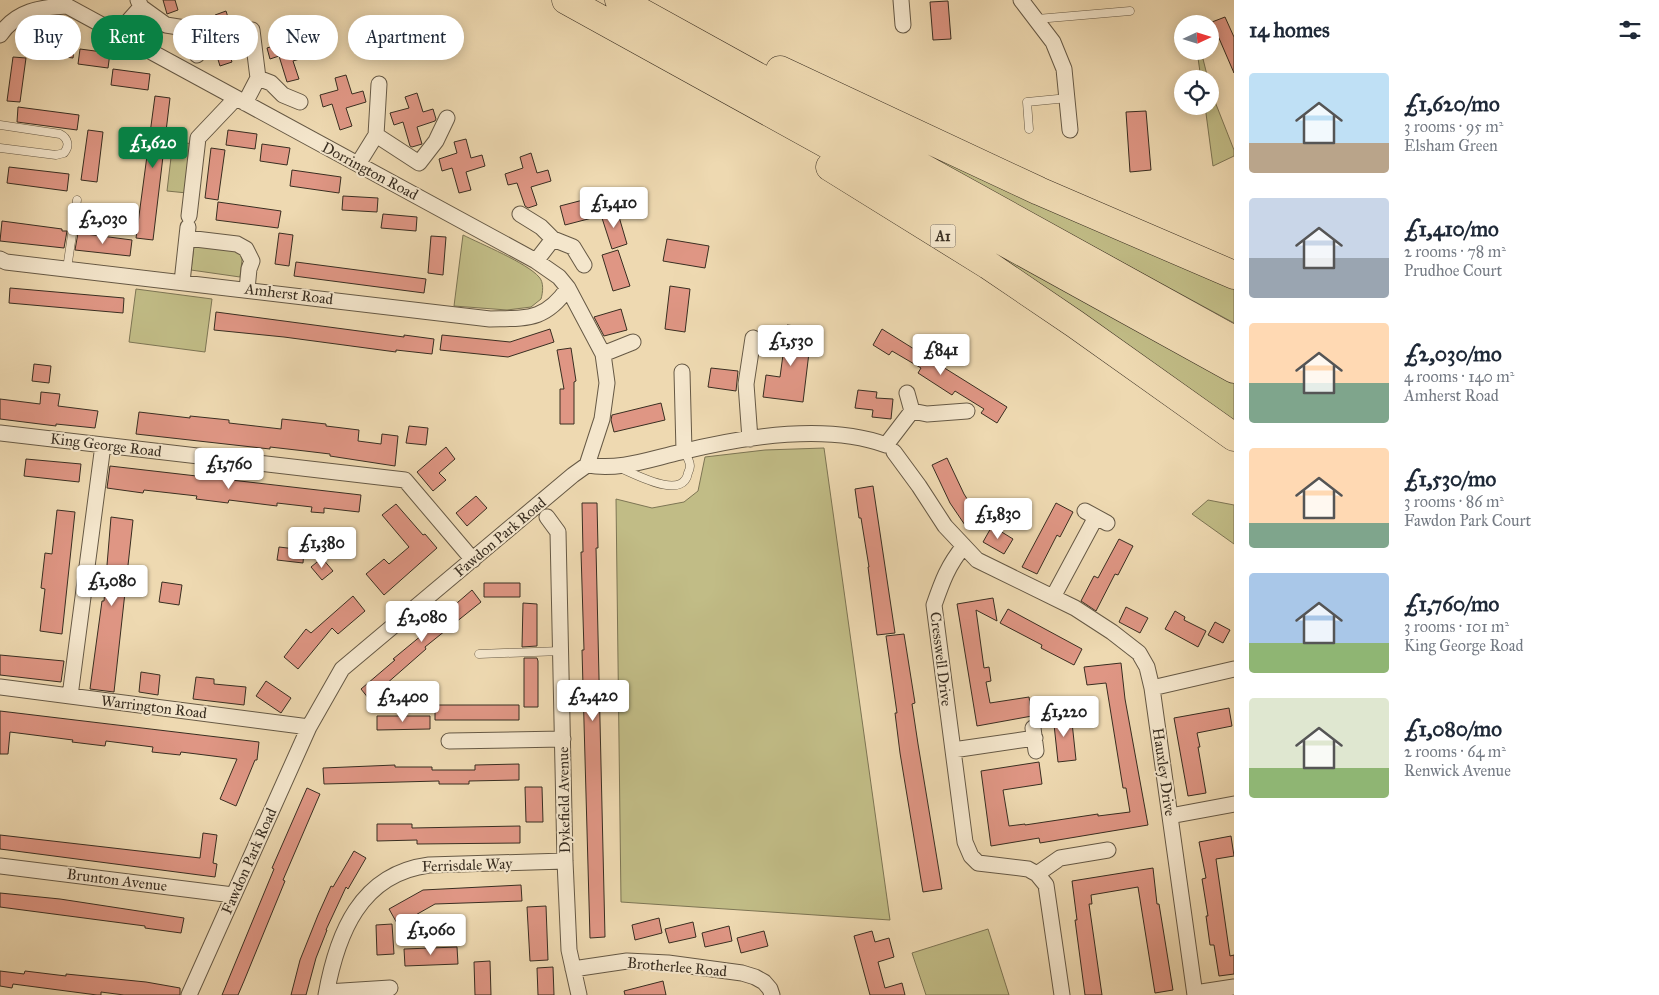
<!DOCTYPE html>
<html lang="en">
<head>
<meta charset="utf-8">
<style>
  body { margin:0; font-family:"IM FELL Great Primer",serif; background:#f2f2f3; color:#1f2937; height:100vh; display:flex; flex-direction:column; font-size:19px; white-space:nowrap }
  * { box-sizing:border-box; margin:0 }
  p { font-size:16px; color:#747a83 }
  .icon { flex:none; width:28px; height:28px; fill:none; stroke:currentColor; stroke-width:2; stroke-linecap:round; stroke-linejoin:round }
  .map { position:relative; flex:1; overflow:hidden }
  .details { display:flex; flex-direction:column; background:#fff; width:425px }
  .details>* { flex:none }
  .top-card { position:absolute; left:15px; top:15px; width:475px; height:45px; display:flex; gap:10px }
  .needle { width:32px; rotate:86deg }
  .controls { position:absolute; left:1174px; top:15px; display:grid; gap:10px }
  .controls a { display:grid; place-items:center; width:45px; height:45px; border-radius:50%; background:#fff; box-shadow:0 2px 12px #0003; font-size:25px }
  .price { position:absolute; translate:-50% -42px; padding:0 11px; border-radius:5px; background:#fff; color:#222; font-size:16px; line-height:32px; filter:drop-shadow(0 1px 2px #0008) }
  .price::after { content:''; position:absolute; left:50%; top:30px; width:15px; height:11px; margin-left:-8px; background:inherit; clip-path:polygon(0 0,100% 0,50% 100%) }
  .price.current { background:#0b8043; color:#fff }
  ul { padding:0; list-style:none }
  li { display:flex; align-items:center; gap:15px; height:125px; padding:0 15px }
  li span { display:grid; place-items:center; flex:none; width:140px; height:100px; border-radius:5px; color:#555 }
  li>.icon { margin-inline-start:auto }
  span .icon { width:60px; height:60px; fill:#fffc; stroke-width:1 }
  li b { font-size:21px }
  h2 { display:flex; justify-content:space-between; align-items:center; height:60px; padding:0 15px; font-size:21px }
  .chip { padding:0 18px; border-radius:22px; background:#fff; box-shadow:0 2px 12px #0003; font-size:18px; line-height:45px }
  .chip.current { background:#0b8043; color:#fff }
  main { display:flex; flex:1; min-height:0 }
  .map>svg:first-child { display:block }
  .green { fill:#c1bc86; stroke:#7d7554 }
  .building { fill:#df9684; stroke:#392e21 }
  .lines { fill:none; stroke-linecap:round; stroke-linejoin:round }
  .lane-casing { stroke:#665945; stroke-width:9 }
  .street-casing { stroke:#665945; stroke-width:17 }
  .highway-casing { stroke:#392e21; stroke-width:29 }
  .lane { stroke:#f4e6cc; stroke-width:8 }
  .street { stroke:#f4e6cc; stroke-width:15 }
  .highway { stroke:#eed9b1; stroke-width:28 }
  .labels { text-anchor:middle; dominant-baseline:central; stroke-width:4; stroke-linejoin:round; paint-order:stroke }
  .shield { fill:#f4e6cc; stroke:#716554; stroke-width:1 }
  .shield-label { font-size:14px; font-weight:bold; fill:#392e21 }
  .street-label { font-size:15px; fill:#392e21; stroke:#f4e6cc }
</style>
</head>
<body>
<main>
<div class="map">
<svg width="1234" height="995" viewBox="0 0 1234 995">
  <rect width="100%" height="100%" fill="#eed9b1"/>
  <filter id="stains"><feTurbulence type="fractalNoise" baseFrequency=".004" numOctaves="4"/><feColorMatrix values="0 0 0 0 .2 0 0 0 0 .09 0 0 0 0 .02 0 0 0 .5 -.17"/></filter>
  <radialGradient id="worn" r=".72"><stop offset=".6" stop-color="#630" stop-opacity="0"/><stop offset="1" stop-color="#630" stop-opacity=".3"/></radialGradient>
  <!-- green -->
  <path class="green" d="M1197,51H1201L1208,79H1201Z
    M1210,89L1234,150V156L1213,166L1205,106H1210Z
    M173,141L193,144L187,193L167,191Z
    M908,143L1234,286V323L980,185Z
    M908,201L1234,382V428Z
    M463,235C481,244 527,263 539,277C544,282 543,292 541,299L531,307L507,310L454,306Z
    M194,246L243,252L240,277L191,270Z
    M136,289L212,299L205,352L129,342Z
    M824,448L890,920L621,902L616,499L652,508L684,502L698,491L705,457L765,450Z
    M1208,500L1234,505V544L1192,514Z
    M988,929L1009,995H926L912,953Z"/>
  <!-- building -->
  <path class="building" d="M163,0H175L178,10L167,14Z
    M948,1L951,39L933,40L930,2Z
    M226,11L232,30L243,27L244,39L226,45L232,62L220,66L212,40L203,43L200,31L218,26L215,15Z
    M1225,17L1234,37V73L1212,22Z
    M293,27L299,46L310,43L313,55L293,61L299,79L287,82L279,56L270,59L267,48L285,42L282,31Z
    M28,35L75,41L73,58L26,52Z
    M80,49L110,53L108,68L78,64Z
    M13,57L26,58L20,102L7,101Z
    M113,69L150,74L148,90L111,85Z
    M346,75L352,94L363,91L366,102L346,108L352,126L340,130L332,104L323,107L320,95L338,90L335,78Z
    M417,93L423,112L433,109L436,119L435,121L417,127L422,144L412,147L410,146L403,122L394,125L390,113L409,108L405,97Z
    M155,96L170,98L153,240L136,238Z
    M18,107L79,115L77,130L17,122Z
    M1146,111L1151,170L1130,172L1126,112Z
    M88,130L103,132L97,182L81,180Z
    M228,130L257,134L255,149L226,145Z
    M466,139L471,158L482,155L485,166L466,172L471,190L459,193L452,168L442,171L439,159L457,153L454,142Z
    M262,144L290,148L287,165L260,161Z
    M211,148L225,150L218,200L205,198Z
    M531,153L537,173L548,170L551,181L531,187L537,205L528,208L525,206L517,183L508,185L505,174L523,168L520,157Z
    M9,167L69,174L67,191L7,183Z
    M292,170L341,177L339,193L290,186Z
    M343,196L378,198L377,212L342,210Z
    M587,199L592,218L565,225L560,206Z
    M218,202L281,211L278,228L216,220Z
    M617,210L627,244L612,249L601,215Z
    M383,214L417,217L416,231L381,228Z
    M2,221L62,229V231H67L64,248L0,241Z
    M78,233L132,240L130,256L75,250Z
    M279,233L293,235L289,266L275,264Z
    M431,236L446,237L443,275L428,273Z
    M667,239L709,246L705,268L663,261Z
    M618,250L630,286L613,291L602,255Z
    M296,262L426,279L424,293L294,276Z
    M670,286L690,289L685,332L665,329Z
    M10,288L124,298L123,313L9,303Z
    M621,309L627,330L604,336L594,317Z
    M216,312L404,337V335L434,339L432,354L396,350V352L284,337L214,330Z
    M787,325L812,328L803,402L763,397L766,375L780,377Z
    M550,329L554,342L508,357L440,350L442,335L510,342Z
    M882,329L1007,407L997,423L981,413L984,409L955,391L952,395L918,373L921,368L892,351L889,355L873,345Z
    M571,348L576,381L574,382V424H560V389H564L557,350Z
    M34,364L51,366L49,383L32,381Z
    M711,368L738,371L736,391L708,387Z
    M858,390L877,392L876,398L893,399L891,419L872,417L873,410L855,408Z
    M41,392L60,394L58,406L98,411L95,428L56,424V426L0,419V399L40,404Z
    M661,403L665,420L614,432L611,420L612,415Z
    M139,412L190,418V416L229,420V423L281,429L282,419L326,424V426L359,430L358,441L381,444L382,434L398,436L395,466L330,456V454L305,451L270,447V449L136,434Z
    M409,426L428,428L426,445L406,443Z
    M446,447L455,459L439,473L446,480L433,491L417,472Z
    M947,458L964,494L980,519L967,528L950,503L932,465Z
    M26,459L81,464L79,482L24,476Z
    M110,466L361,495L359,512L324,508V513L311,512L312,507L277,503V506L229,500L228,503L196,499L197,496L144,490L143,493L107,488Z
    M873,486L895,633L877,635L868,567H869L861,518H859L855,489Z
    M476,496L487,508L467,526L456,513Z
    M582,503H597L598,548H596L605,937L590,938L582,650H584L581,552H583Z
    M1056,503L1073,512L1060,537L1057,535L1037,574L1022,567Z
    M396,504L423,535L425,534L437,548L384,595L366,574L384,559L389,564L409,547L382,515Z
    M57,510L75,512L62,634L40,631L45,589L41,588L45,553L52,554Z
    M111,517L133,520L114,692L90,689L102,601H104Z
    M992,526L1013,539L1004,554L983,542Z
    M1119,539L1133,546L1118,575L1115,574L1096,611L1081,601L1094,576L1098,578Z
    M279,547L304,550L303,563L277,560Z
    M322,558L333,571L322,580L311,567Z
    M162,582L182,585L179,605L159,602Z
    M484,583H520V597H484Z
    M472,590L481,602L425,647L426,649L369,699L361,689L395,660L393,659L422,635L421,634Z
    M353,596L365,611L338,634L332,628L298,669L284,657L306,629L311,633Z
    M993,598L997,621L976,610L984,668L989,667L991,681L986,682L990,703L1029,697L1032,716L977,726L957,604Z
    M523,603L537,604V646L522,647Z
    M1126,607L1148,618L1140,633L1119,622Z
    M1008,609L1082,649L1074,665L1041,648L1042,645L1000,623Z
    M1175,611L1185,617L1184,620L1206,631L1198,647L1165,629Z
    M1215,622L1230,630L1223,643L1208,635Z
    M904,634L915,703L912,704L918,744L942,889L923,892L900,753L895,713H897L886,636Z
    M0,655L64,661L61,682L0,675Z
    M524,658H537L538,661V707H524Z
    M1121,663L1125,699L1148,825L1040,843L1039,838L991,846L981,771L1039,762L1042,784L1003,790L1009,826L1025,824V825L1098,814V816L1130,812L1126,788H1123L1106,683L1087,685L1084,667Z
    M141,672L160,675L158,695L139,692Z
    M196,677L214,679V684L246,687L244,705L193,699Z
    M266,681L291,698L281,713L256,696Z
    M435,705H519V720H435Z
    M1229,708L1232,726L1197,733L1200,747H1198L1206,793L1188,796L1174,718Z
    M0,711L259,742L257,760H255L236,806L220,799L237,759L181,752L180,755L152,752L153,747L106,741L105,746L72,742L73,740L10,732L8,754H0Z
    M1071,713L1076,760L1058,762L1053,715Z
    M377,716H430V729L377,730Z
    M519,764V780L469,781V784H439V781L324,784L323,768L395,765V767H432V770H475V765Z
    M525,787H542L543,822H526Z
    M307,788L320,794L283,880L285,881L244,981L238,995H222L274,869L272,868Z
    M377,824H412V828L520,826V843L417,844V840L377,841Z
    M203,833L217,835L213,863L217,864L215,877L0,849V835L200,858Z
    M1231,836L1234,856L1216,859L1230,956L1234,955V974L1219,976L1214,945H1210L1206,916H1208L1202,879L1206,878L1199,842Z
    M354,851L366,858L348,889L346,887L326,930H327L316,958L306,995H291L300,960L318,915L331,886L333,887Z
    M1153,868L1157,904H1159L1173,990L1155,993L1138,887L1091,895L1092,904H1089L1102,995H1085L1075,920H1077L1072,881Z
    M521,885L522,901L435,904L398,925L389,909L423,890Z
    M0,893L60,899L184,918L181,933L145,928V926L0,907Z
    M546,906L548,960L530,961L527,907Z
    M659,918L662,933L635,940L632,925Z
    M693,922L696,937L669,943L665,929Z
    M392,924L394,954L377,955L376,925Z
    M729,926L732,941L705,947L702,933Z
    M764,931L768,946L741,953L737,938Z
    M872,931L875,942L889,938L894,957L878,962L885,988L902,983L905,995H870L854,936Z
    M457,947L458,964L405,966L404,949Z
    M490,961L491,995H475L474,962Z
    M553,967L554,995H538L537,968Z
    M0,971L24,974L25,971L66,976V974L146,982L180,988V995H124L101,992V995H97L13,984L12,988L0,986Z
    M663,981L666,995H625L624,991Z"/>
  <g class="lines">
    <!-- lane casing -->
    <g class="lane-casing">
      <path id="lane" d="M1037,19L1130,11
        M0,125L60,134C68,138 70,146 64,153L56,155L0,148
        M1029,129L1027,102L1068,98
        M67,269L77,200
        M620,468C635,474 683,501 688,473C689,471 690,468 690,466C690,461 686,455 684,451
        M479,654L561,651"/>
    </g>
    <!-- street casing -->
    <g class="street-casing">
      <path id="street" d="M901,0L903,25
        M1021,0L1053,42L1064,69L1070,130
        M141,7L166,25L185,28L197,55
        M117,34L141,7L138,0
        M0,35C16,11 41,7 67,6L536,261L559,277L568,288L603,354L607,383L602,419L587,465
        M258,78L271,83L283,95L300,102
        M245,103L258,78L252,30
        M376,135L419,163L436,141L447,118
        M358,164L376,135L379,84
        M520,214L541,227L553,239L536,261
        M189,216L198,138L236,98
        M187,238L237,244L246,249L252,261L249,269L247,289
        M553,239L573,247L584,265
        M0,259L6,262L490,319C527,318 545,321 568,288
        M182,282L188,227
        M603,354L633,342
        M682,372L684,451
        M907,393L912,411L927,414L967,411
        M0,433L405,480L473,560
        M750,439L746,384L753,338
        M894,452L919,486L945,526L977,560L1075,608L1112,632L1139,653L1147,667L1152,688L1195,995
        M1085,511L1107,523
        M547,517L558,532L565,861L569,950L579,995
        M964,546C948,565 942,582 934,605L965,842L971,856L978,863L1028,869L1037,874L1046,885L1062,995
        M1053,597L1096,517
        M0,687L309,727
        M1152,688L1234,669
        M70,696L103,445
        M1033,728L1036,751
        M449,741L563,739
        M953,750L1035,738
        M1170,816L1234,804
        M0,866L233,895
        M1037,874L1060,858L1108,850
        M573,969L627,961L668,963L742,973L755,977L764,982L770,989L772,995
        M327,992L390,988
        M1195,993L1234,987
        M189,995L309,727L342,669L573,475L587,465C619,471 650,459 681,452C742,437 826,423 886,445L912,411
        M326,995C337,934 360,874 429,865L565,861"/>
    </g>
    <!-- highway casing -->
    <g class="highway-casing">
      <path id="highway" d="M566,0L1234,369
        M619,0L1234,340
        M780,70L1039,191L1234,275
        M830,167L988,265L1075,324L1234,437"/>
    </g>
    <!-- lane -->
    <use href="#lane" class="lane"/>
    <!-- street -->
    <use href="#street" class="street"/>
    <!-- highway -->
    <use href="#highway" class="highway"/>
  </g>
  <g class="labels">
    <!-- shield labels -->
    <rect class="shield" x="930.5" y="224.5" width="25" height="23" rx="4"/>
    <g class="shield-label">
      <text x="943" y="236">A1</text>
    </g>
    <!-- street labels -->
    <g class="street-label">
      <text transform="translate(370 171) rotate(28)">Dorrington Road</text>
      <text transform="translate(289 294) rotate(7)">Amherst Road</text>
      <text transform="translate(106 445) rotate(7)">King George Road</text>
      <text transform="translate(500 537) rotate(-40)">Fawdon Park Road</text>
      <text transform="translate(941 659) rotate(83)">Cresswell Drive</text>
      <text transform="translate(154 707) rotate(7)">Warrington Road</text>
      <text transform="translate(1164 772) rotate(82)">Hauxley Drive</text>
      <text transform="translate(564 800) rotate(-91)">Dykefield Avenue</text>
      <text transform="translate(249 861) rotate(-66)">Fawdon Park Road</text>
      <text transform="translate(467 865) rotate(-2)">Ferrisdale Way</text>
      <text transform="translate(117 880) rotate(7)">Brunton Avenue</text>
      <text transform="translate(677 967) rotate(5)">Brotherlee Road</text>
    </g>
  </g>
  <rect width="100%" height="100%" filter="url(#stains)"/>
  <rect width="100%" height="100%" fill="url(#worn)"/>
</svg>
<div class="controls">
<a><svg class="needle" viewBox="-14 -14 28 28"><path d="M0-13l5 13h-10z" fill="#e53935"/><path d="M0 13l5-13h-10z" fill="#747a83"/></svg></a>
<a><svg class="icon" aria-label="locate" viewBox="0 0 24 24"><circle cx="12" cy="12" r="6"/><path d="M12 2v4M12 18v4M2 12h4M18 12h4"/></svg></a>
</div>
<b class="price current" style="left:153px;top:169px">£1,620</b>
<b class="price" style="left:614px;top:229px">£1,410</b>
<b class="price" style="left:103px;top:245px">£2,030</b>
<b class="price" style="left:791px;top:367px">£1,530</b>
<b class="price" style="left:941px;top:376px">£841</b>
<b class="price" style="left:229px;top:490px">£1,760</b>
<b class="price" style="left:998px;top:540px">£1,830</b>
<b class="price" style="left:322px;top:569px">£1,380</b>
<b class="price" style="left:112px;top:607px">£1,080</b>
<b class="price" style="left:422px;top:643px">£2,080</b>
<b class="price" style="left:593px;top:722px">£2,420</b>
<b class="price" style="left:403px;top:723px">£2,400</b>
<b class="price" style="left:1064px;top:738px">£1,220</b>
<b class="price" style="left:431px;top:956px">£1,060</b>
<div class="top-card">
<a class="chip">Buy</a>
<a class="chip current">Rent</a>
<a class="chip">Filters</a>
<a class="chip">New</a>
<a class="chip">Apartment</a>
</div>
</div>
<section class="details">
<h2>14 homes<svg class="icon" aria-label="filters" viewBox="0 0 24 24"><path d="M4 7h16M4 17h16"/><circle cx="9" cy="7" r="2"/><circle cx="15" cy="17" r="2"/></svg></h2>
<ul>
<li><span style="background:linear-gradient(#bfe0f5 70%,#b9a48a 0)"><svg class="icon" aria-label="home" viewBox="0 0 24 24"><path d="M3 11l9-7 9 7M6 9v11h12V9"/></svg></span><div><b>£1,620/mo</b><p>3 rooms · 95 m²</p><p>Elsham Green</p></div></li>
<li><span style="background:linear-gradient(#c9d6e8 60%,#9aa5b1 0)"><svg class="icon" aria-label="home" viewBox="0 0 24 24"><path d="M3 11l9-7 9 7M6 9v11h12V9"/></svg></span><div><b>£1,410/mo</b><p>2 rooms · 78 m²</p><p>Prudhoe Court</p></div></li>
<li><span style="background:linear-gradient(#ffd9b3 60%,#7fa58c 0)"><svg class="icon" aria-label="home" viewBox="0 0 24 24"><path d="M3 11l9-7 9 7M6 9v11h12V9"/></svg></span><div><b>£2,030/mo</b><p>4 rooms · 140 m²</p><p>Amherst Road</p></div></li>
<li><span style="background:linear-gradient(#ffd9b3 75%,#7fa58c 0)"><svg class="icon" aria-label="home" viewBox="0 0 24 24"><path d="M3 11l9-7 9 7M6 9v11h12V9"/></svg></span><div><b>£1,530/mo</b><p>3 rooms · 86 m²</p><p>Fawdon Park Court</p></div></li>
<li><span style="background:linear-gradient(#a9c7e8 70%,#8fb573 0)"><svg class="icon" aria-label="home" viewBox="0 0 24 24"><path d="M3 11l9-7 9 7M6 9v11h12V9"/></svg></span><div><b>£1,760/mo</b><p>3 rooms · 101 m²</p><p>King George Road</p></div></li>
<li><span style="background:linear-gradient(#dfe7d0 70%,#8fb573 0)"><svg class="icon" aria-label="home" viewBox="0 0 24 24"><path d="M3 11l9-7 9 7M6 9v11h12V9"/></svg></span><div><b>£1,080/mo</b><p>2 rooms · 64 m²</p><p>Renwick Avenue</p></div></li>
</ul>
</section>
</main>
</body>
</html>
